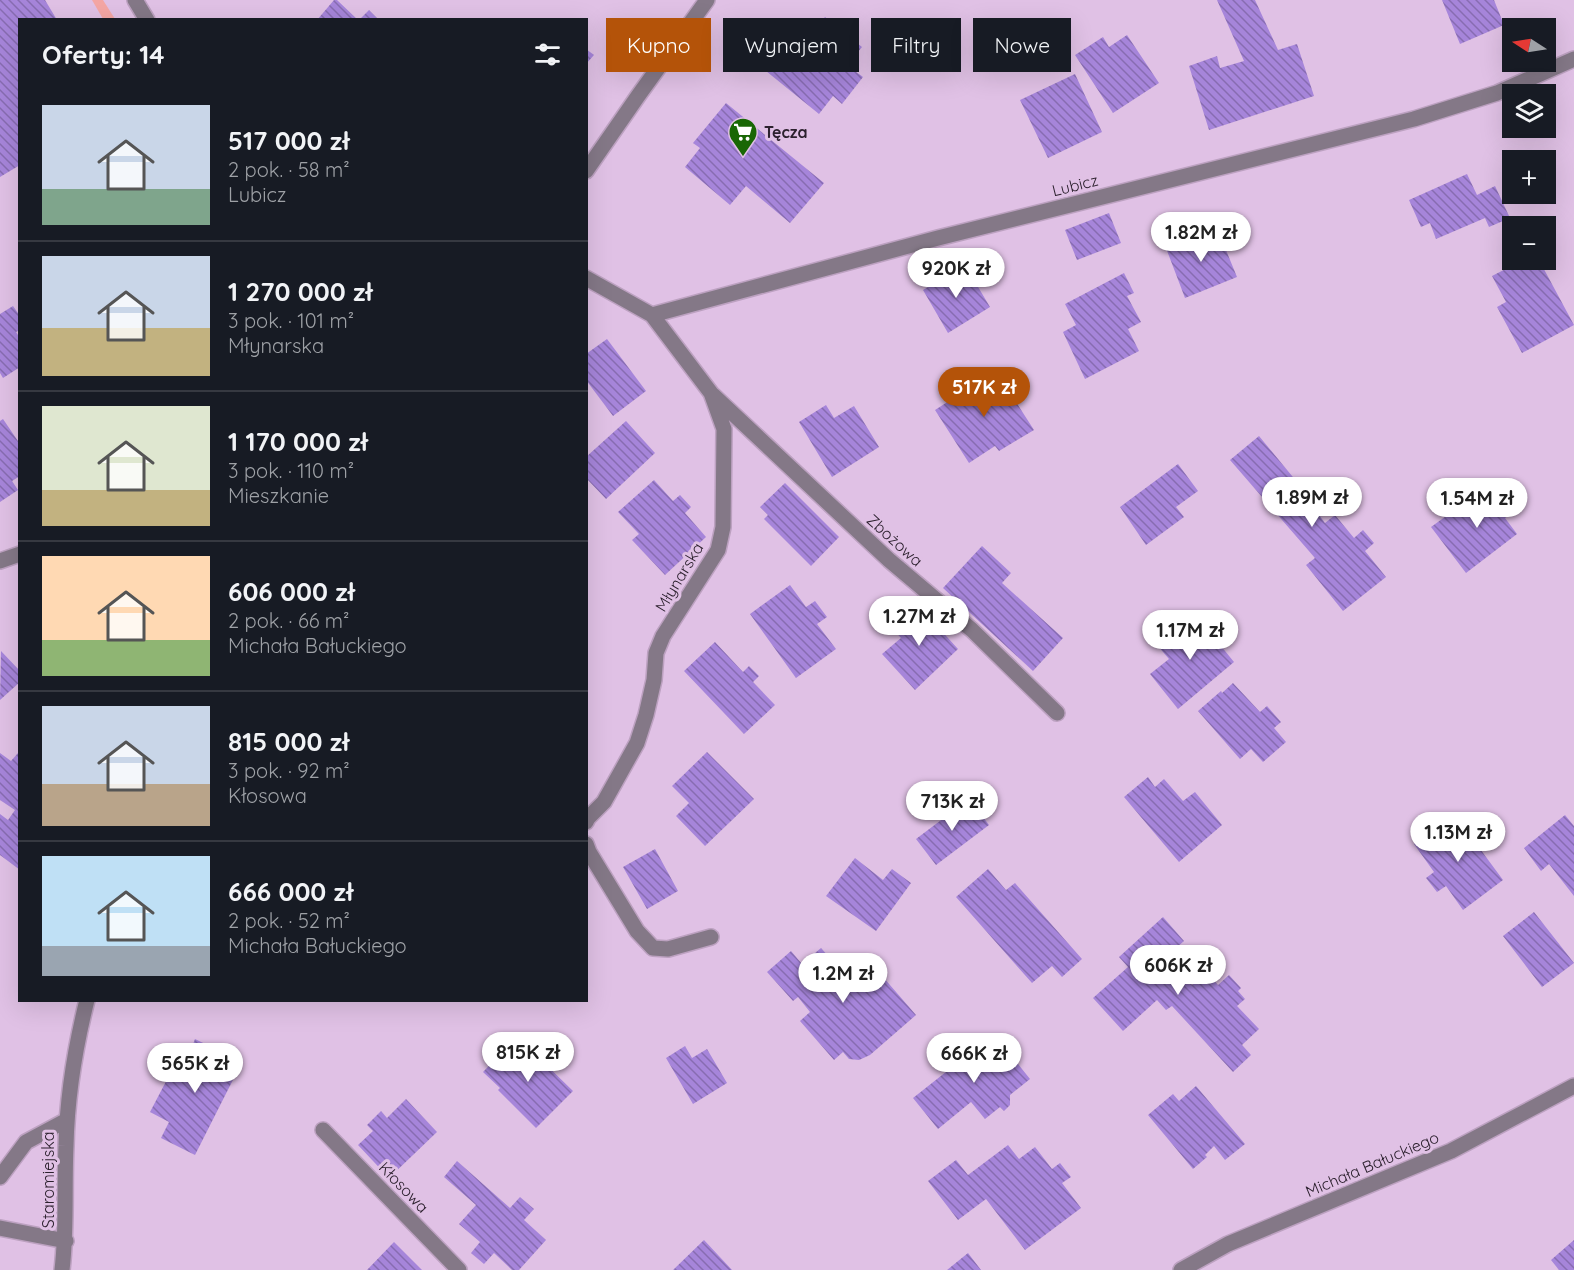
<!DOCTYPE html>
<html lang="pl">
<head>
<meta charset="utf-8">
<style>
  body { margin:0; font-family:Quicksand,sans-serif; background:#242831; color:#f1f3f6; height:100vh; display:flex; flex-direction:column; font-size:22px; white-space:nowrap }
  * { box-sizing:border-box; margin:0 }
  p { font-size:20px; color:#9ea1a6 }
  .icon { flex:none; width:33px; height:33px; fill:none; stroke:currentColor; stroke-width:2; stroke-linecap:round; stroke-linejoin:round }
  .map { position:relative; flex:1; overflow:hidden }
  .side { position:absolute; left:18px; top:18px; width:570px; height:984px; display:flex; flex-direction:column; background:#171b24; border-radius:0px; box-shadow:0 6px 24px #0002 }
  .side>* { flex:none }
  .top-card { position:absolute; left:606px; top:18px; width:570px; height:54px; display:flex; gap:12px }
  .needle { width:39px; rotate:282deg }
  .tools { position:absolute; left:1502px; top:18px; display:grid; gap:12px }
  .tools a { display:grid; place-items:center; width:54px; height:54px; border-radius:0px; background:#171b24; box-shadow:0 6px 24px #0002; font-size:30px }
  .price { position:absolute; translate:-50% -51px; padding:0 14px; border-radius:21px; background:#fff; color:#222; font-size:20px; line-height:39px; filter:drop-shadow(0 2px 3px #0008) }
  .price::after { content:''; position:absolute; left:50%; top:36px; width:18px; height:14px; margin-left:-9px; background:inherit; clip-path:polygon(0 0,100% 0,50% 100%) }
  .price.current { background:#b45309; color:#fff }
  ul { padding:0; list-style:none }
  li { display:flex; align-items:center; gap:18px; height:150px; padding:0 24px }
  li+li { border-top:2px solid #363941 }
  li span { display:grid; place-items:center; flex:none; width:168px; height:120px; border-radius:0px; color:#555 }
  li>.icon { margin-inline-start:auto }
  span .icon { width:72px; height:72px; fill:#fffc; stroke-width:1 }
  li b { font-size:26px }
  h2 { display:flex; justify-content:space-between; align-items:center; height:72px; padding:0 24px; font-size:26px }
  .pill { padding:0 21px; border-radius:0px; background:#171b24; box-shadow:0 6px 24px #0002; font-size:21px; line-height:54px }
  .pill.current { background:#b45309; color:#fff }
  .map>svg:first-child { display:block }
  .grass { fill:#f4a6a4 }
  .building { fill:url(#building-back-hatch) }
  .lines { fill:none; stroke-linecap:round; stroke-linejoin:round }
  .minor-casing { stroke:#bca1c0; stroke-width:18 }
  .minor { stroke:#847887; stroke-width:15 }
  .labels { text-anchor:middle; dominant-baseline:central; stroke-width:6; stroke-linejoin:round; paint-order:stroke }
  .poi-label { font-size:16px; font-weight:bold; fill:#2c212e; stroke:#e0c1e5; text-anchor:start }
  .street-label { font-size:16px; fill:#2c212e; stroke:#e0c1e5 }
</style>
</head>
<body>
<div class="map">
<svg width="1574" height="1270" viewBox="0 0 1574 1270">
  <defs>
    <pattern id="building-back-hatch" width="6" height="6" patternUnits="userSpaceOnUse" patternTransform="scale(1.5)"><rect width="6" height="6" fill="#a685da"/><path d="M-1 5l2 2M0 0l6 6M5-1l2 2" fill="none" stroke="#876cb1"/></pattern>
  </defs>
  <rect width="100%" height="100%" fill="#e0c1e5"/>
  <!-- grass -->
  <path class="grass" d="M92,0H103L115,19H103Z"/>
  <!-- building -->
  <path class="building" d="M0,0H45L57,20H20V165L0,177Z
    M334,0H337L358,20H317Z
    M1217,0H1255L1278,50L1297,44L1314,96L1209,130L1189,66L1217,56L1220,68L1244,61Z
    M1442,0H1494L1504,25L1460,44Z
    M369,10L379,20H359Z
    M825,17L862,47L847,65L863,77L842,104L833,96L819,114L755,62L779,32L800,49Z
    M1127,35L1159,83L1113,113L1075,55L1103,37L1109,47Z
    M586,49L594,55L586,64Z
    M1075,74L1102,132L1048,158L1020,100Z
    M726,103L824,183L790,223L746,186L730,205L685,167L700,148L693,143Z
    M1467,174L1477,195L1495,186L1510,218L1489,227L1485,218L1436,239L1430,223L1421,227L1409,200Z
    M1109,213L1121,243L1077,260L1065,230Z
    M1217,228L1237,277L1185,298L1166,248Z
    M1523,260H1539L1574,325L1522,353L1497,307L1506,302L1492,276Z
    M965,265L990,307L948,333L923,290Z
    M1124,273L1134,293L1127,296L1141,322L1128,329L1139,351L1085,379L1063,332L1076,325L1065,304Z
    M13,306L20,316V330L16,332L20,338V367L3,378L0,373V314Z
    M607,339L646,391L613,416L586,380V354Z
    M996,371L1034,430L999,451L995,446L969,463L935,410L966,390L968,393L977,387L975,384Z
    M826,405L834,418L854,406L879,447L832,477L799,422Z
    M3,419L20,444V476L12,481L18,490L0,502V421Z
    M626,421L655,453L606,499L586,478V457Z
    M1259,436L1297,482L1296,484L1325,523L1335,515L1354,538L1363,530L1374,543L1365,551L1386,577L1343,611L1306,565L1315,558L1230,460Z
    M1178,464L1198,491L1176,507L1184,517L1146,545L1120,507Z
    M654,480L673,501L680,495L691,507L685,513L706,537L665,575L632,540L639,534L618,512Z
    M785,483L839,537L811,566L764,519L768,515L760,507Z
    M1485,488L1495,501L1507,493L1518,508L1505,518L1517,534L1466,573L1431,527Z
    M982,546L1011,573L1002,583L1063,638L1033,671L943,588Z
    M790,585L806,607L815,601L827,617L817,624L836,649L796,678L750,614Z
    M917,604L958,649L915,690L882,654L901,638L891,627Z
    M1194,613L1234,662L1178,709L1150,674L1169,659L1157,645Z
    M715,642L743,672L749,666L759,676L753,682L775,705L744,734L684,671Z
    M1,651L20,671V682L0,700Z
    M1233,683L1260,712L1267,706L1281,722L1274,728L1286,742L1263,762L1251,749L1240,759L1198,711L1221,691L1222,693Z
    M707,752L754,799L705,846L676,816L689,803L672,786Z
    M0,753L11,761L18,753L20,754V870L0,855V814L8,820L15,810L0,800Z
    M1148,777L1155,787L1164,779L1183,801L1195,792L1222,825L1179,862L1124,797Z
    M969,799L989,825L936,865L916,839Z
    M1455,815L1503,880L1463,910L1446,886L1437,892L1426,878L1434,872L1414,844Z
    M1565,815L1574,826V896L1549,864L1541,871L1524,848Z
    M655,849L678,891L647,909L623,867Z
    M855,858L883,880L892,869L911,883L876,931L826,896Z
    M988,869L1006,890L1015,883L1082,959L1062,977L1052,966L1032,983L956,897Z
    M1534,912L1574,963L1542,987L1503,936Z
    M1163,917L1184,941L1167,956L1192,985L1206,972L1218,985L1229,975L1241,988L1238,991L1245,999L1237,1006L1259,1029L1242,1045L1251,1055L1233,1072L1172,1006L1166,1010L1157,1000L1123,1031L1093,998L1128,967L1119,957Z
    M821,948L849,980L870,962L916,1015L870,1055L859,1060L849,1059L843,1052L834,1060L800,1021L810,1012L798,997L793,1001L767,972L791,951L802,964Z
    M994,1034L1030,1079L1010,1095V1105L1004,1111L1000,1107L985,1119L971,1102L938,1129L913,1098Z
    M195,1039L242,1062L195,1155L161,1138L169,1122L150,1112L184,1047L191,1050Z
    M515,1039L532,1055L534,1053L573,1091L536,1128L498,1090L500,1088L483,1072Z
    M685,1046L692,1058L707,1049L727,1083L693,1104L666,1058Z
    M1196,1086L1245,1144L1225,1160L1214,1146L1205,1155L1207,1157L1193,1169L1148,1115L1173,1094L1179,1101Z
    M406,1099L437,1132L389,1178L358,1145L373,1131L367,1125L381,1111L387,1118Z
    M1008,1145L1019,1159L1035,1147L1052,1169L1060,1163L1071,1177L1062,1183L1081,1208L1025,1250L986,1199L958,1220L928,1181L956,1160L968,1175Z
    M457,1161L510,1208L520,1197L534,1209L524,1220L546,1240L519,1270H512L494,1253L484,1264L471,1253L480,1242L459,1224L476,1205L444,1177Z
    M704,1240L732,1270H673Z
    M1574,1240V1270H1559L1551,1260Z
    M394,1242L422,1270H367Z
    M968,1253L981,1270H947Z"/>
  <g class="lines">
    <!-- minor casing -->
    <g class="minor-casing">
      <path id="minor" d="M135,0L147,20
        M586,171L638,96L707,0
        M586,278L652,315L711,393L724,429L723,527L718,550L663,636L656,653L654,680L646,715L637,743L604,802L588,818L586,822
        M652,315L938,238L1414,119L1497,93L1574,59
        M713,395L889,560L972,630L1057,713
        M0,561L20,554
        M586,844L589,852L637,931L653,948L668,949L711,937
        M323,1130L459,1270
        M0,1177L26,1142L67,1120
        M0,1228L66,1241
        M62,1270C67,1229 64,1188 66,1146C67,1097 75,1048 87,1000
        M1181,1270L1228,1244L1451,1151L1574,1086"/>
    </g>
    <!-- minor -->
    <use href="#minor" class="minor"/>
  </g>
  <!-- icons -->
  <defs>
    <g id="supermarket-pin" transform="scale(1.5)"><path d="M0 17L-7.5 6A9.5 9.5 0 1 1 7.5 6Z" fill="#196705" stroke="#e0c1e5"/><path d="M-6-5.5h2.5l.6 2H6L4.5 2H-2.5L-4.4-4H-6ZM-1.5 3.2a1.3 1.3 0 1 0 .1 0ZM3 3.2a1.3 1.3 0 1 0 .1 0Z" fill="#fff"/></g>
  </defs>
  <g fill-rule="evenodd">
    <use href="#supermarket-pin" x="743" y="132"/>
  </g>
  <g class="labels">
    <!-- poi labels -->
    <g class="poi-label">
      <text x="764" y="132">Tęcza</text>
    </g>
    <!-- street labels -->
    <g class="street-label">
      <text transform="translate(1075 185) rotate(-14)">Lubicz</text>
      <text transform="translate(895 540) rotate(42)">Zbożowa</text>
      <text transform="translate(679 577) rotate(-59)">Młynarska</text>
      <text transform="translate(1372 1164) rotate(-23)">Michała Bałuckiego</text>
      <text transform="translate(48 1180) rotate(-90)">Staromiejska</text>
      <text transform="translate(404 1187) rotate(46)">Kłosowa</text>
    </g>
  </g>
</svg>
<div class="tools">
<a><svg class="needle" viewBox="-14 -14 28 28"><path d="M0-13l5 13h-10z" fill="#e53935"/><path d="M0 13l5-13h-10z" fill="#9ea1a6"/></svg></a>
<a><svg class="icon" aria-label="layers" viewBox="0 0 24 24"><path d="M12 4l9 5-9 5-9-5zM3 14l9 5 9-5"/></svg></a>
<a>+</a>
<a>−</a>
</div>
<b class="price" style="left:1201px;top:263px">1.82M zł</b>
<b class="price" style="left:956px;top:299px">920K zł</b>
<b class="price current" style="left:984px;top:418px">517K zł</b>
<b class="price" style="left:1312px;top:528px">1.89M zł</b>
<b class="price" style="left:1477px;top:529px">1.54M zł</b>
<b class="price" style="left:919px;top:647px">1.27M zł</b>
<b class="price" style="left:1190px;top:661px">1.17M zł</b>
<b class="price" style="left:952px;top:832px">713K zł</b>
<b class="price" style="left:1458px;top:863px">1.13M zł</b>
<b class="price" style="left:1178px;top:996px">606K zł</b>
<b class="price" style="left:843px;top:1004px">1.2M zł</b>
<b class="price" style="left:528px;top:1083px">815K zł</b>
<b class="price" style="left:974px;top:1084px">666K zł</b>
<b class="price" style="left:195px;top:1094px">565K zł</b>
<div class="top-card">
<a class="pill current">Kupno</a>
<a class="pill">Wynajem</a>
<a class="pill">Filtry</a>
<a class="pill">Nowe</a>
</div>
<section class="side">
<h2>Oferty: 14<svg class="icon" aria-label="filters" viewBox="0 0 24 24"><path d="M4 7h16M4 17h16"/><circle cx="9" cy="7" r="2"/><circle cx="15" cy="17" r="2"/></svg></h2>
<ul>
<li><span style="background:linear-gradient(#c9d6e8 70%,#7fa58c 0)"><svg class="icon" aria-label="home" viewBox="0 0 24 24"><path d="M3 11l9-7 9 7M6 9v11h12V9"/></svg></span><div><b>517 000 zł</b><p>2 pok. · 58 m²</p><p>Lubicz</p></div></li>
<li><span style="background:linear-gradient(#c9d6e8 60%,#c2b280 0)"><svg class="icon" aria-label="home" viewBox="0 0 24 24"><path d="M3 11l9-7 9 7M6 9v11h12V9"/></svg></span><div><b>1 270 000 zł</b><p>3 pok. · 101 m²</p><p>Młynarska</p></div></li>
<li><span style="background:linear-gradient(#dfe7d0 70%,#c2b280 0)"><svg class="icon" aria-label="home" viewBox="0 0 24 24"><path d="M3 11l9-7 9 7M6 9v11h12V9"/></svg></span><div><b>1 170 000 zł</b><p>3 pok. · 110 m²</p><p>Mieszkanie</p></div></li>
<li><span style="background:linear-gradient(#ffd9b3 70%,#8fb573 0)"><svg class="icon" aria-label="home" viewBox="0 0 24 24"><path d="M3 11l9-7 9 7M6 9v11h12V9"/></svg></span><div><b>606 000 zł</b><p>2 pok. · 66 m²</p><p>Michała Bałuckiego</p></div></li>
<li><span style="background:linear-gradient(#c9d6e8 65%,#b9a48a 0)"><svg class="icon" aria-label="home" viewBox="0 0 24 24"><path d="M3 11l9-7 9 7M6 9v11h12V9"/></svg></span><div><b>815 000 zł</b><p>3 pok. · 92 m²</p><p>Kłosowa</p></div></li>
<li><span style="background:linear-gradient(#bfe0f5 75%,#9aa5b1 0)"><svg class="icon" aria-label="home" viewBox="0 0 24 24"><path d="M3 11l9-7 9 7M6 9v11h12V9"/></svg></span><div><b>666 000 zł</b><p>2 pok. · 52 m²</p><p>Michała Bałuckiego</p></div></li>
</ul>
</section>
</div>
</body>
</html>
